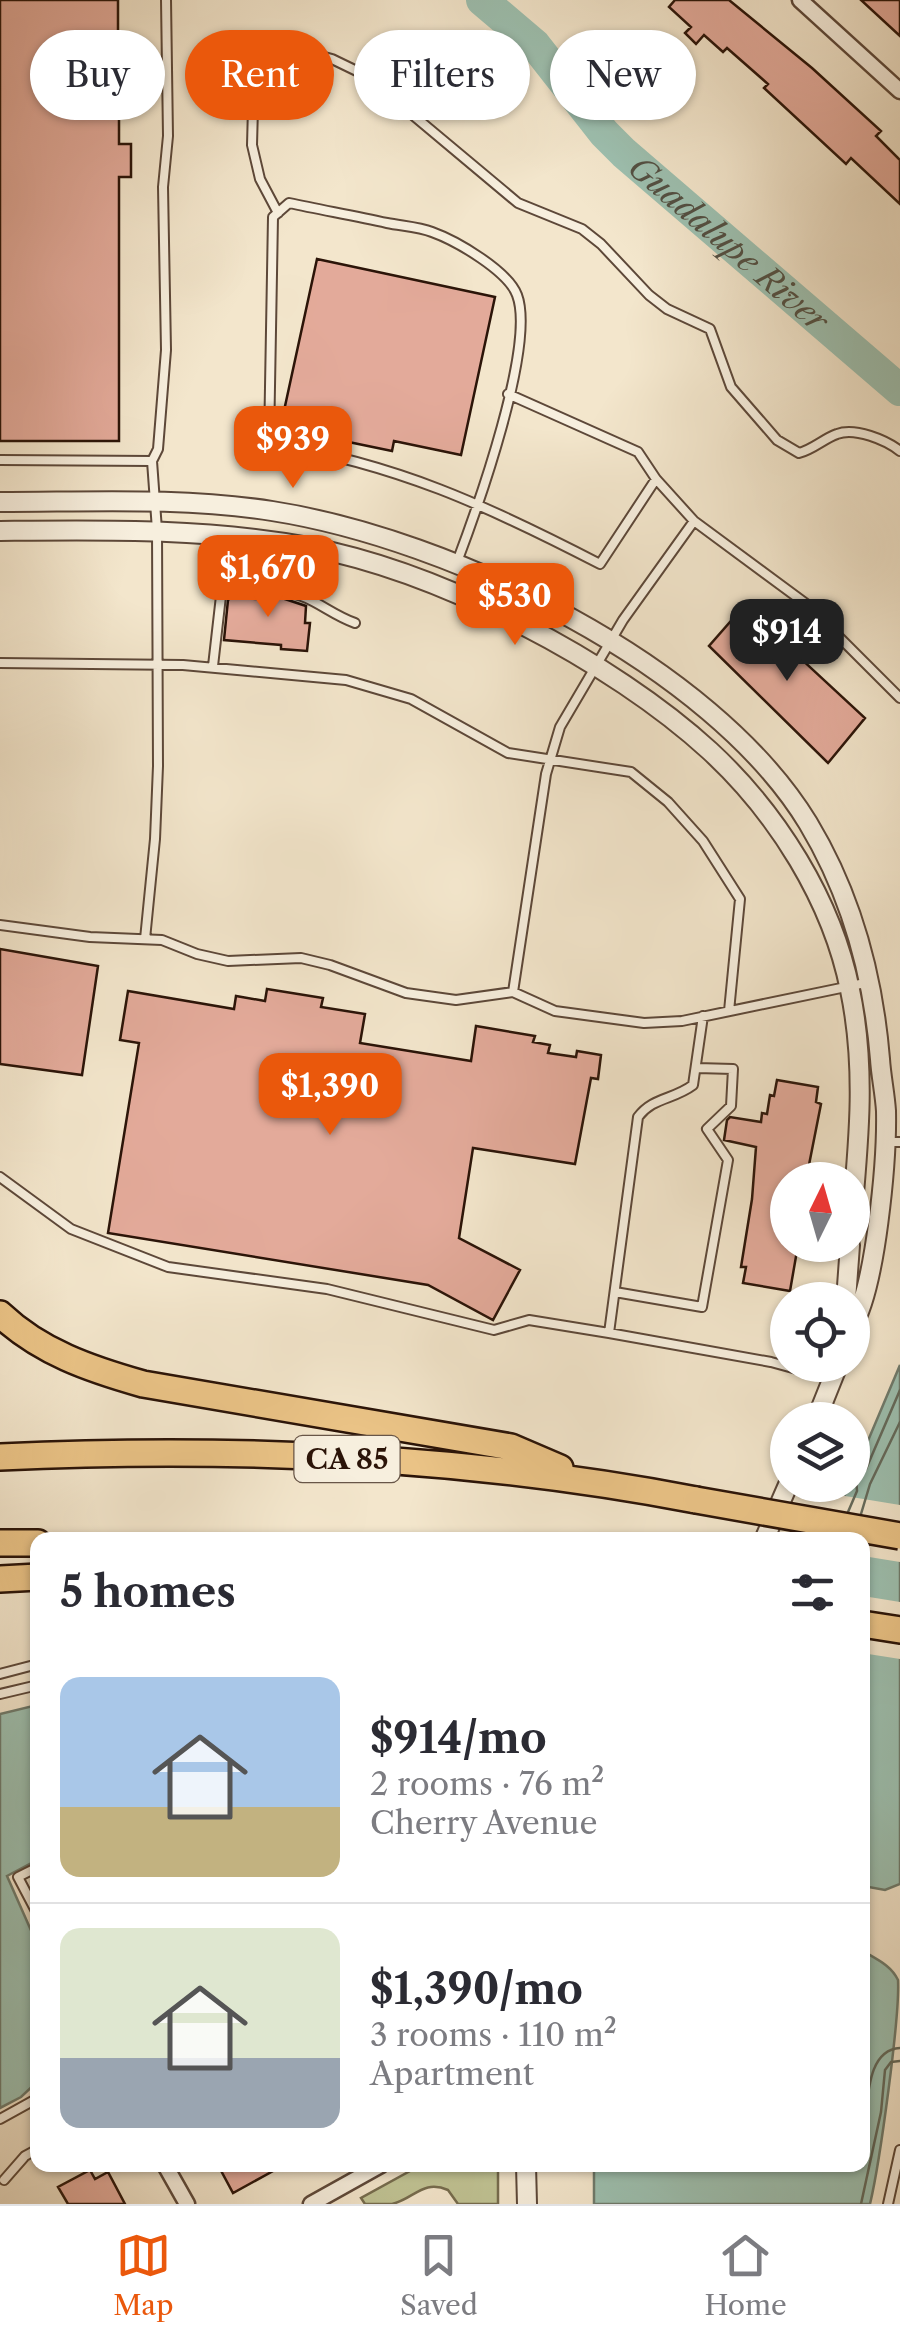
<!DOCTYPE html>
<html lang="en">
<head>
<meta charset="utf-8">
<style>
  body { margin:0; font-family:"Libre Caslon Text",serif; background:#f2f2f3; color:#2b2b33; height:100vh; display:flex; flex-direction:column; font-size:38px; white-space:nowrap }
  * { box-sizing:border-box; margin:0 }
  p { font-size:32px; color:#7c7c81 }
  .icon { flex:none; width:55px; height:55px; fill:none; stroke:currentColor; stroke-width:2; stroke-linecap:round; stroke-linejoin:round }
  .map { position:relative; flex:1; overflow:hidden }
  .details { position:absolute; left:30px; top:1532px; width:840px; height:640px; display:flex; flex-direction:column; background:#fff; border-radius:20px; box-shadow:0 2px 8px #0004 }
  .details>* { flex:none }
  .banner { position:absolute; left:30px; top:30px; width:840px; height:90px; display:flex; gap:20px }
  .needle { width:65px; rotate:5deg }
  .buttons { position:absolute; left:770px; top:1162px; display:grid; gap:20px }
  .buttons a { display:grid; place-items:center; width:100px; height:100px; border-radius:50%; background:#fff; box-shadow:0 2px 8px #0004; font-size:50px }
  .price { position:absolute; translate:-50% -85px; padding:0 22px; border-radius:20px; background:#ea580c; color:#fff; font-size:32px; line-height:65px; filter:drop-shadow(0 2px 5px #0008) }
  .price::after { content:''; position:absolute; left:50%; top:60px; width:30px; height:22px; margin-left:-15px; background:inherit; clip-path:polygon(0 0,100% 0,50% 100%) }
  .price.current { background:#222; color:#fff }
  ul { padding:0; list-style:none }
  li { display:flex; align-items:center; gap:30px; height:250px; padding:0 30px }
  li+li { border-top:2px solid #e1e1e2 }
  li span { display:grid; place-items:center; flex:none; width:280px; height:200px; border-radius:20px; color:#555 }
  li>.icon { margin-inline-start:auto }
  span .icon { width:120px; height:120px; fill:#fffc; stroke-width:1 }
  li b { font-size:42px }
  h2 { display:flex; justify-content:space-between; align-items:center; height:120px; padding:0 30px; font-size:42px }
  .chip { padding:0 35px; border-radius:45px; background:#fff; box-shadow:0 2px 8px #0004; font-size:35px; line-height:90px }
  .chip.current { background:#ea580c; color:#fff }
  .menu { display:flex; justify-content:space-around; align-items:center; height:140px; border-top:2px solid #e1e1e2; background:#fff; font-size:28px; color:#7c7c81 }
  .menu a { display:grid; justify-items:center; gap:5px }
  .menu .current { color:#ea580c }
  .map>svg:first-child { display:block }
  .green { fill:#c0c394; stroke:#766c4e; stroke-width:2.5 }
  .water { fill:#9dc0b0; stroke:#6f7b6d; stroke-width:2.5 }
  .pier { fill:#f3e6cc }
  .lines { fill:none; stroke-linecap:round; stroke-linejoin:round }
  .shore { stroke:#646a5c; stroke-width:2.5 }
  .river { stroke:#9dc0b0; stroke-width:32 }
  .building { fill:#e3aa9a; stroke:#2b1408; stroke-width:2.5 }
  .service-casing { stroke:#5d4839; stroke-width:12 }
  .minor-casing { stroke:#5d4839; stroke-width:19 }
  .tertiary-casing { stroke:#5d4839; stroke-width:22 }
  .motorway-casing { stroke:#2b1408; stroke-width:30 }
  .service { stroke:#f7efde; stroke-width:8 }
  .minor { stroke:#f7efde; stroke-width:14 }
  .tertiary { stroke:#f7efde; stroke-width:18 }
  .motorway { stroke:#eac386; stroke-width:25 }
  .motorway-bridge-casing { stroke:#2b1408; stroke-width:30; stroke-linecap:butt }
  .motorway-bridge { stroke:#eac386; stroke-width:25 }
  .labels { text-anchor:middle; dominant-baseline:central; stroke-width:9; stroke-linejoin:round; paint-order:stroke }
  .shield { fill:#f7efde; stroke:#685648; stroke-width:2.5 }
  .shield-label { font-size:28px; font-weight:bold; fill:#2b1408 }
  .water-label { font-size:32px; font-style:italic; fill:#535043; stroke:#f7efde }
</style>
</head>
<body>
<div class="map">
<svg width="900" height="2204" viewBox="0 0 900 2204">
  <rect width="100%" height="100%" fill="#f3e6cc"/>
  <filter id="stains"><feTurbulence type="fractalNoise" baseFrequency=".002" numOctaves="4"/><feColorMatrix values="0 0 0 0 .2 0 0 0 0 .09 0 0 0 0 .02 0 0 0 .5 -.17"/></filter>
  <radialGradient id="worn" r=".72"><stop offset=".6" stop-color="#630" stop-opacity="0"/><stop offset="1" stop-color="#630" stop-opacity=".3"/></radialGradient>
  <!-- green -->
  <path class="green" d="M421,2165H494L498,2171V2204H458L448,2190C423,2179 414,2199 392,2204C384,2204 373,2204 365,2204L361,2198Z"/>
  <!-- water -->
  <path class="water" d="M900,1365V1884L885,1890L863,1886L862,1540H825L849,1485H852L853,1476Z
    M37,1705V1860L7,1876L37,1944V2082L21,2097L0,2108V1714Z
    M863,1951C876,1959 891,1965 898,1980C900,2016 880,2162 870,2204H594V2165H862Z"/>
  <!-- pier -->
  <path class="pier" d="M839,1495L900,1505V1562L863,1556L862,1540H820Z
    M863,1596L900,1602V1659L862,1653Z"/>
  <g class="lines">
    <!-- shore -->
    <path class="shore" d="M848,1512L857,1491L856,1478L866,1469L900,1390
      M861,1514L870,1484L900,1422
      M862,2136C869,2107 864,2050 900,2048
      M861,2204L881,2112L885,2070L891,2062L900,2061"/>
    <!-- river -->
    <path class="river" id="s1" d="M482,0L535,45L604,133L624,153L900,390"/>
  </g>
  <!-- building -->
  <path class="building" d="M0,0H118V42H131V62L119,63V144H131V177H119V441H0Z
    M675,0H729L812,68L881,131L876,136L900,160V204L851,158L846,164L764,88L768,84L727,48L723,52L704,35L696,44L685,33L691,27L669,7Z
    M861,0H900V36Z
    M317,259L495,297L461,455L394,441L392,451L339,440L341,432L282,420Z
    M261,583L286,584L279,588V597L306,606L305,623H310L307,651L281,649V645L224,640L228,600L232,597L256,599L264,590Z
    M744,606L865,718L828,763L709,646Z
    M0,949L98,966L82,1075L0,1064Z
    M267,989L323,998L321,1007L365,1014L360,1043L471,1061L476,1026L535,1036L533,1042L550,1045L548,1053L576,1057L577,1051L601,1055L598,1079L591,1078L575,1164L473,1148L459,1238L520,1270L493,1320L428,1285L108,1233L139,1043L120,1040L128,991L234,1009L236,996L265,1001Z
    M777,1080L818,1087L816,1102L821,1104L806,1180H788V1245H798L790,1291L743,1283L746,1267H741L752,1199L756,1147L724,1140L727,1120L730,1117L761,1122L762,1113L767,1114L770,1095L774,1096Z
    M218,2165H284L233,2193Z
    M90,2170L95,2179L108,2172L125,2204H68L58,2187Z"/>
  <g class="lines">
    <!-- service casing -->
    <g class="service-casing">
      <path id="service" d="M278,213L260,179L252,145L254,70L260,58L271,49L291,48L332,59L365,75L518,203L582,229L601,244L649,295L667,309L710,329L731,387L777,440L799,453C814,449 823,439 837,434C855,427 886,440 900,451
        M508,394L638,452L656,479L694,521L805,603L900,698
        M0,460L152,461
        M457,562C477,509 536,345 517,295C508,271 457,241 432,232C419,227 402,226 387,223C355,216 322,210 289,203L273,217L269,443C397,464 486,505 600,564L656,479
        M285,592C312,595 329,614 355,623
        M0,663L183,665L346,680L411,699L508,753L631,772L668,802L703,841L740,899L729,1011
        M213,666L221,596L232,588L257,589
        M0,925L90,937L162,940L197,954L228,961L301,958L330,965L406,993L456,1000L513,992L555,1011L644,1023L682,1021L870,982
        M145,939L155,839L158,766L157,530L152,461L158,449L166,350L163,187L168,136L166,0
        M513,992L546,774L560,727L623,620L694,521
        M884,1142H900
        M0,1177L71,1229L168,1267L327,1289L494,1330L529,1320L609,1333L771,1362L833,1379
        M615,1292L702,1307L728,1160L707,1129L731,1106L733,1069L697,1068
        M609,1333L638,1117C653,1097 673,1100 693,1085L703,1016
        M0,1674L38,1664
        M0,1694L38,1685
        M38,1867L18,1877L38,1915
        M0,2119L38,2098
        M4,2180L25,2156L38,2149
        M888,2204L900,2150"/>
    </g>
    <!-- minor casing -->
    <g class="minor-casing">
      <path id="minor" d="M800,0L900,91
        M165,2165L187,2204
        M311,2204L381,2165"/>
    </g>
    <!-- tertiary casing -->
    <g class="tertiary-casing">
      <path id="tertiary" d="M0,502C90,502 182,497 272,511C451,539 711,664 808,823C852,896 873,974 880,1059C881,1076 885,1094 886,1111C887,1159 876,1288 852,1326
        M0,531C104,530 206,528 309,547C441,572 612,661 710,751C777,813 832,900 850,990C866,1066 859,1139 852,1216
        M846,1300L850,1245
        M816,1420L838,1365
        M764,1540L788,1485
        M526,2165L527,2204"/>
    </g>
    <!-- motorway casing -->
    <g class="motorway-casing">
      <path id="motorway" d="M0,1314C40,1352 90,1369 143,1384L511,1447L560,1468
        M0,1457C232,1446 467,1456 696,1500
        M0,1543H38
        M0,1579L38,1577
        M862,1624L900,1630"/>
    </g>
    <!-- service -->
    <use href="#service" class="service"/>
    <!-- minor -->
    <use href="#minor" class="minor"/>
    <!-- tertiary -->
    <use href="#tertiary" class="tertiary"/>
    <!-- motorway -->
    <use href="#motorway" class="motorway"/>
    <!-- motorway-bridge casing -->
    <g class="motorway-bridge-casing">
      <path id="motorway-bridge" d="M696,1500L900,1536"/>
    </g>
    <!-- motorway-bridge -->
    <use href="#motorway-bridge" class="motorway-bridge"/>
  </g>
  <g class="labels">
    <!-- shield labels -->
    <rect class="shield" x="294.5" y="1436" width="105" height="46" rx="8"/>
    <g class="shield-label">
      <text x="347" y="1459">CA 85</text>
    </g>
    <!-- water labels -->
    <g class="water-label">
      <text stroke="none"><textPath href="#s1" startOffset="348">Guadalupe River</textPath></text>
    </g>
  </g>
  <rect width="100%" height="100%" filter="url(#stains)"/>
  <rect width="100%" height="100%" fill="url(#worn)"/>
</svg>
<div class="buttons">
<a><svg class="needle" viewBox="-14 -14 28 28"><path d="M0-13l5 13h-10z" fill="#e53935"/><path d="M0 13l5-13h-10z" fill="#7c7c81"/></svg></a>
<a><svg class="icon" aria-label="locate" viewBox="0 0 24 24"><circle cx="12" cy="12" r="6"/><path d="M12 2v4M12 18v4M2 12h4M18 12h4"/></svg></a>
<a><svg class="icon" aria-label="layers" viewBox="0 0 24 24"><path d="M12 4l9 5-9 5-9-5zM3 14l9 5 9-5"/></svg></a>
</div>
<b class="price" style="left:293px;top:491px">$939</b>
<b class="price" style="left:268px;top:620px">$1,670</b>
<b class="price" style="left:515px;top:648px">$530</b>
<b class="price current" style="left:787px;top:684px">$914</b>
<b class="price" style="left:330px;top:1138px">$1,390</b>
<div class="banner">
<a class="chip">Buy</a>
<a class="chip current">Rent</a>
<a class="chip">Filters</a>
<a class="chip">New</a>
</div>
<section class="details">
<h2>5 homes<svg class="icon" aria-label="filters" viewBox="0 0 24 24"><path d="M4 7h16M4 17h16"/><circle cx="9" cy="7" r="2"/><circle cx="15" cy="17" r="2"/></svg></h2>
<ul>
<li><span style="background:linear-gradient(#a9c7e8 65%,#c2b280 0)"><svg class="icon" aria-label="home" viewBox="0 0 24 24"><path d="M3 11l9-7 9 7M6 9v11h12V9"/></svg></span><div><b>$914/mo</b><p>2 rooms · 76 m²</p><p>Cherry Avenue</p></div></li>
<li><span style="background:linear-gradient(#dfe7d0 65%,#9aa5b1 0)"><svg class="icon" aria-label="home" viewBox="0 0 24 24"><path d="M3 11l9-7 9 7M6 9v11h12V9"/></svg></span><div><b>$1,390/mo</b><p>3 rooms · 110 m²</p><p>Apartment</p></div></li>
</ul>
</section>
</div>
<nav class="menu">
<a class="current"><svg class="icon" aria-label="map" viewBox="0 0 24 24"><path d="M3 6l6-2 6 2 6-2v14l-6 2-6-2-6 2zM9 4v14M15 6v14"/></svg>Map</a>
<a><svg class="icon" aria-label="saved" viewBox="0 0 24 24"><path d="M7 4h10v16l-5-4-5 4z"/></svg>Saved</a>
<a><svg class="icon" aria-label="home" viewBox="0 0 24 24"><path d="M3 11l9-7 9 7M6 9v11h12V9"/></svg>Home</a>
</nav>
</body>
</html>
